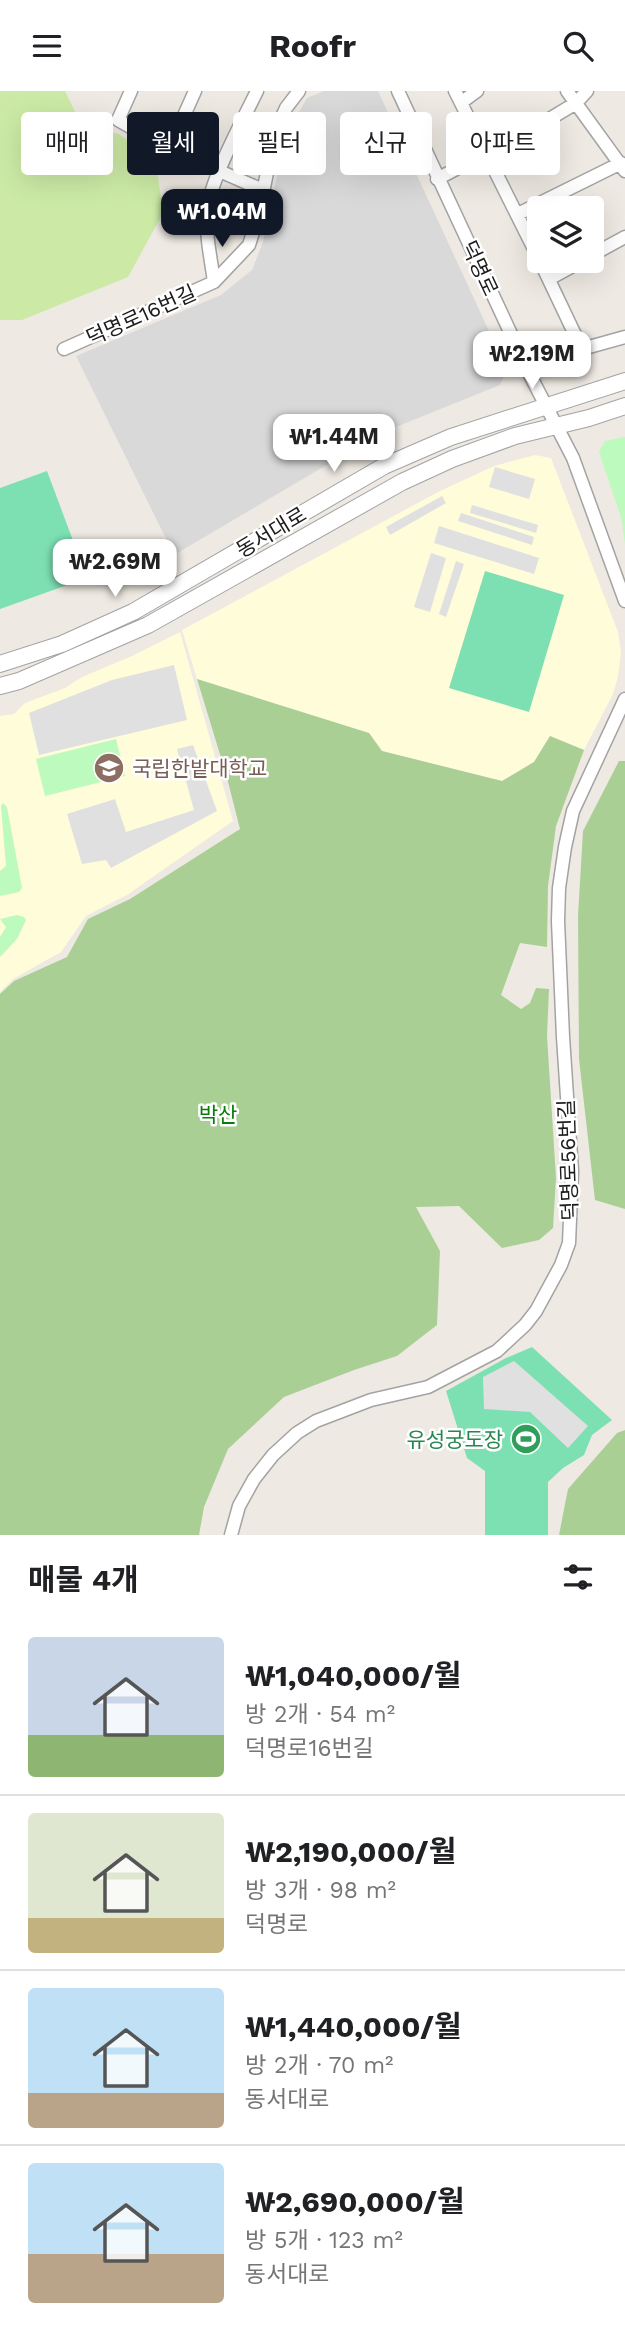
<!DOCTYPE html>
<html lang="ko">
<head>
<meta charset="utf-8">
<style>
  body { margin:0; font-family:"Work Sans","Noto Sans KR",sans-serif; background:#f6f6f6; color:#202124; height:100vh; display:flex; flex-direction:column; font-size:26px; white-space:nowrap }
  * { box-sizing:border-box; margin:0 }
  p { font-size:23px; color:#757577 }
  .icon { flex:none; width:38px; height:38px; fill:none; stroke:currentColor; stroke-width:2; stroke-linecap:round; stroke-linejoin:round }
  .map { position:relative; height:1444px; overflow:hidden }
  .drawer { display:flex; flex-direction:column; background:#fff; flex:1 }
  .drawer>* { flex:none }
  .hud { position:absolute; left:21px; top:21px; width:584px; height:63px; display:flex; gap:14px }
  .controls { position:absolute; left:527px; top:105px; display:grid; gap:14px }
  .controls a { display:grid; place-items:center; width:77px; height:77px; border-radius:7px; background:#fff; box-shadow:0 7px 28px #0002; font-size:35px }
  .price { position:absolute; translate:-50% -60px; padding:0 16px; border-radius:14px; background:#fff; color:#222; font-size:23px; line-height:46px; filter:drop-shadow(0 2px 4px #0008) }
  .price::after { content:''; position:absolute; left:50%; top:42px; width:21px; height:16px; margin-left:-10px; background:inherit; clip-path:polygon(0 0,100% 0,50% 100%) }
  .price.on { background:#111827; color:#fff }
  ul { padding:0; list-style:none }
  li { display:flex; align-items:center; gap:21px; height:175px; padding:0 28px }
  li+li { border-top:2px solid #e0e0e0 }
  li span { display:grid; place-items:center; flex:none; width:196px; height:140px; border-radius:7px; color:#555 }
  li>.icon { margin-inline-start:auto }
  span .icon { width:84px; height:84px; fill:#fffc; stroke-width:1 }
  li b { font-size:30px }
  h2 { display:flex; justify-content:space-between; align-items:center; height:84px; padding:0 28px; font-size:30px }
  .pill { padding:0 24px; border-radius:7px; background:#fff; box-shadow:0 7px 28px #0002; font-size:24px; line-height:63px }
  .pill.on { background:#111827; color:#fff }
  header { display:flex; justify-content:space-between; align-items:center; height:91px; padding:0 28px; background:#fff; font-size:32px; font-weight:700 }
  .map>svg:first-child { display:block }
  .residential { fill:#dad9d9 }
  .education { fill:#fffcda }
  .grass { fill:#cceaa6 }
  .forest { fill:#aacf95 }
  .park { fill:#bcfabd }
  .pitch { fill:#7de0b3 }
  .parking { fill:#e0e0e0 }
  .lines { fill:none; stroke-linecap:round; stroke-linejoin:round }
  .minor-casing { stroke:#a3a3a3; stroke-width:15 }
  .tertiary-casing { stroke:#a3a3a3; stroke-width:18 }
  .minor { stroke:#fff; stroke-width:12 }
  .tertiary { stroke:#fff; stroke-width:16 }
  .labels { text-anchor:middle; dominant-baseline:central; stroke-width:5; stroke-linejoin:round; paint-order:stroke }
  .street-label { font-size:21px; fill:#1c1c1c; stroke:#fff }
  .education-label { font-size:21px; fill:#785e54; stroke:#fff; text-anchor:start }
  .park-label { font-size:21px; fill:#097c0a; stroke:#fff }
  .leisure-label { font-size:21px; fill:#27864d; stroke:#fff; text-anchor:end }
</style>
</head>
<body>
<header><svg class="icon" aria-label="menu" viewBox="0 0 24 24"><path d="M4 6h16M4 12h16M4 18h16"/></svg>Roofr<svg class="icon" aria-label="search" viewBox="0 0 24 24"><circle cx="10" cy="10" r="6"/><path d="M15 15l6 6"/></svg></header>
<div class="map">
<svg width="625" height="1444" viewBox="0 0 625 1444">
  <rect width="100%" height="100%" fill="#eee9e2"/>
  <!-- residential -->
  <path class="residential" d="M324,0H378L507,279L500,294L381,342L174,464L76,265L221,204L252,179L263,151L285,46L307,7Z"/>
  <!-- education -->
  <path class="education" d="M535,364L551,367L618,541L621,561L618,586L613,603L584,659L550,645L534,671L502,690L382,660L369,642L197,588L182,539L440,400L494,375Z
    M180,541L233,730L127,804L86,825L61,861L13,888L0,901V625L14,623L25,612L65,597L82,586L132,565Z"/>
  <!-- grass -->
  <path class="grass" d="M0,0H65L78,27L97,39L119,43L156,71L163,122L128,186L22,229H0Z"/>
  <!-- forest -->
  <path class="forest" d="M197,588L369,642L382,660L502,690L534,671L550,645L584,659L556,735L548,795L547,856L520,852L501,904L521,918L530,912L536,897L549,898L547,945L556,1087L553,1137L539,1149L502,1157L459,1115L416,1116L440,1160L437,1234L397,1265L354,1279L284,1306L228,1358L204,1416L199,1444H0V903L14,890L67,866L88,828L130,808L240,738L226,683Z
    M619,670H625V1118L595,1109L579,968L578,825L583,740Z
    M625,1339V1444H559L568,1398L617,1342Z"/>
  <!-- park -->
  <path class="park" d="M625,346V454L622,429L599,361L605,350Z
    M116,648L125,685L45,705L36,668Z
    M3,712L7,716L22,797L19,801L0,805V780L6,775L1,715Z
    M17,824L24,826L26,829L17,848L0,866V846L6,836L0,828Z"/>
  <!-- pitch -->
  <path class="pitch" d="M47,380L87,487L0,518V397Z
    M485,480L564,504L529,621L449,597Z
    M532,1256L612,1329L592,1344L584,1364L563,1377L548,1391V1444H485V1380L467,1367L446,1300L506,1267Z"/>
  <!-- parking -->
  <path class="parking" d="M495,376L535,388L529,408L489,396Z
    M442,405L446,412L390,444L386,436Z
    M472,414L538,434L536,442L470,422Z
    M461,422L534,446L532,454L458,430Z
    M439,435L539,467L534,483L434,452Z
    M431,462L446,467L430,521L414,516Z
    M456,470L464,473L446,526L439,523Z
    M174,574L187,629L39,664L29,622L112,589Z
    M193,654L217,720L111,777L106,769L82,773L67,723L115,708L126,741L194,719L177,658Z
    M514,1270L588,1335L568,1357L530,1321L484,1318L483,1286Z"/>
  <g class="lines">
    <!-- minor casing -->
    <g class="minor-casing">
      <path id="minor" d="M131,0L118,29L169,58L263,99
        M398,0L531,286L573,367L625,510
        M455,0L539,168
        M567,0L625,80
        M462,11L477,0
        M169,58L195,0
        M437,88L538,35L576,12L587,0
        M518,123L621,72
        M592,164L625,146
        M540,170L578,250L589,256L625,246
        M549,188L582,170
        M214,191C211,167 204,139 208,115C213,84 242,31 257,0
        M64,258L214,191L249,154L259,122L275,41L286,17L299,0
        M231,1444L239,1415L254,1388L273,1364L297,1342L316,1330L371,1309L428,1296L497,1260L525,1234L536,1220L561,1174L569,1152L572,1080L563,946L558,830L559,797L565,756L573,720L625,608"/>
    </g>
    <!-- tertiary casing -->
    <g class="tertiary-casing">
      <path id="tertiary" d="M0,573L62,553L133,521L384,375L451,346L625,290
        M0,595L19,590L148,534L402,391L452,368L515,345L589,327L625,315"/>
    </g>
    <!-- minor -->
    <use href="#minor" class="minor"/>
    <!-- tertiary -->
    <use href="#tertiary" class="tertiary"/>
  </g>
  <!-- icons -->
  <defs>
    <g id="university-disc" transform="scale(1.575)"><circle r="9.5" fill="#8d6e63" stroke="#fff"/><path d="M0-5L7-2L0 1L-7-2ZM-4 1L0 2.5L4 1V4Q0 6-4 4Z" fill="#fff"/></g>
    <g id="stadium-disc" transform="scale(1.575)"><circle r="9.5" fill="#2e9e5b" stroke="#fff"/><path d="M0-5a6.5 5 0 1 0 0 10a6.5 5 0 1 0 0-10ZM-3.5-1.8h7v3.6h-7Z" fill="#fff"/></g>
  </defs>
  <g fill-rule="evenodd">
    <use href="#university-disc" x="109" y="677"/>
    <use href="#stadium-disc" x="526" y="1348"/>
  </g>
  <g class="labels">
    <!-- street labels -->
    <g class="street-label">
      <text transform="translate(480 177) rotate(65)">덕명로</text>
      <text transform="translate(141 224) rotate(-24)">덕명로16번길</text>
      <text transform="translate(271 441) rotate(-31)">동서대로</text>
      <text transform="translate(568 1069) rotate(-92)">덕명로56번길</text>
    </g>
    <!-- education labels -->
    <g class="education-label">
      <text x="132" y="677">국립한밭대학교</text>
    </g>
    <!-- park labels -->
    <g class="park-label">
      <text x="218" y="1023">박산</text>
    </g>
    <!-- leisure labels -->
    <g class="leisure-label">
      <text x="503" y="1348">유성궁도장</text>
    </g>
  </g>
</svg>
<div class="controls">
<a><svg class="icon" aria-label="layers" viewBox="0 0 24 24"><path d="M12 4l9 5-9 5-9-5zM3 14l9 5 9-5"/></svg></a>
</div>
<b class="price on" style="left:222px;top:158px">₩1.04M</b>
<b class="price" style="left:532px;top:300px">₩2.19M</b>
<b class="price" style="left:334px;top:383px">₩1.44M</b>
<b class="price" style="left:115px;top:508px">₩2.69M</b>
<div class="hud">
<a class="pill">매매</a>
<a class="pill on">월세</a>
<a class="pill">필터</a>
<a class="pill">신규</a>
<a class="pill">아파트</a>
</div>
</div>
<section class="drawer">
<h2>매물 4개<svg class="icon" aria-label="filters" viewBox="0 0 24 24"><path d="M4 7h16M4 17h16"/><circle cx="9" cy="7" r="2"/><circle cx="15" cy="17" r="2"/></svg></h2>
<ul>
<li><span style="background:linear-gradient(#c9d6e8 70%,#8fb573 0)"><svg class="icon" aria-label="home" viewBox="0 0 24 24"><path d="M3 11l9-7 9 7M6 9v11h12V9"/></svg></span><div><b>₩1,040,000/월</b><p>방 2개 · 54 m²</p><p>덕명로16번길</p></div></li>
<li><span style="background:linear-gradient(#dfe7d0 75%,#c2b280 0)"><svg class="icon" aria-label="home" viewBox="0 0 24 24"><path d="M3 11l9-7 9 7M6 9v11h12V9"/></svg></span><div><b>₩2,190,000/월</b><p>방 3개 · 98 m²</p><p>덕명로</p></div></li>
<li><span style="background:linear-gradient(#bfe0f5 75%,#b9a48a 0)"><svg class="icon" aria-label="home" viewBox="0 0 24 24"><path d="M3 11l9-7 9 7M6 9v11h12V9"/></svg></span><div><b>₩1,440,000/월</b><p>방 2개 · 70 m²</p><p>동서대로</p></div></li>
<li><span style="background:linear-gradient(#bfe0f5 65%,#b9a48a 0)"><svg class="icon" aria-label="home" viewBox="0 0 24 24"><path d="M3 11l9-7 9 7M6 9v11h12V9"/></svg></span><div><b>₩2,690,000/월</b><p>방 5개 · 123 m²</p><p>동서대로</p></div></li>
</ul>
</section>
</body>
</html>
